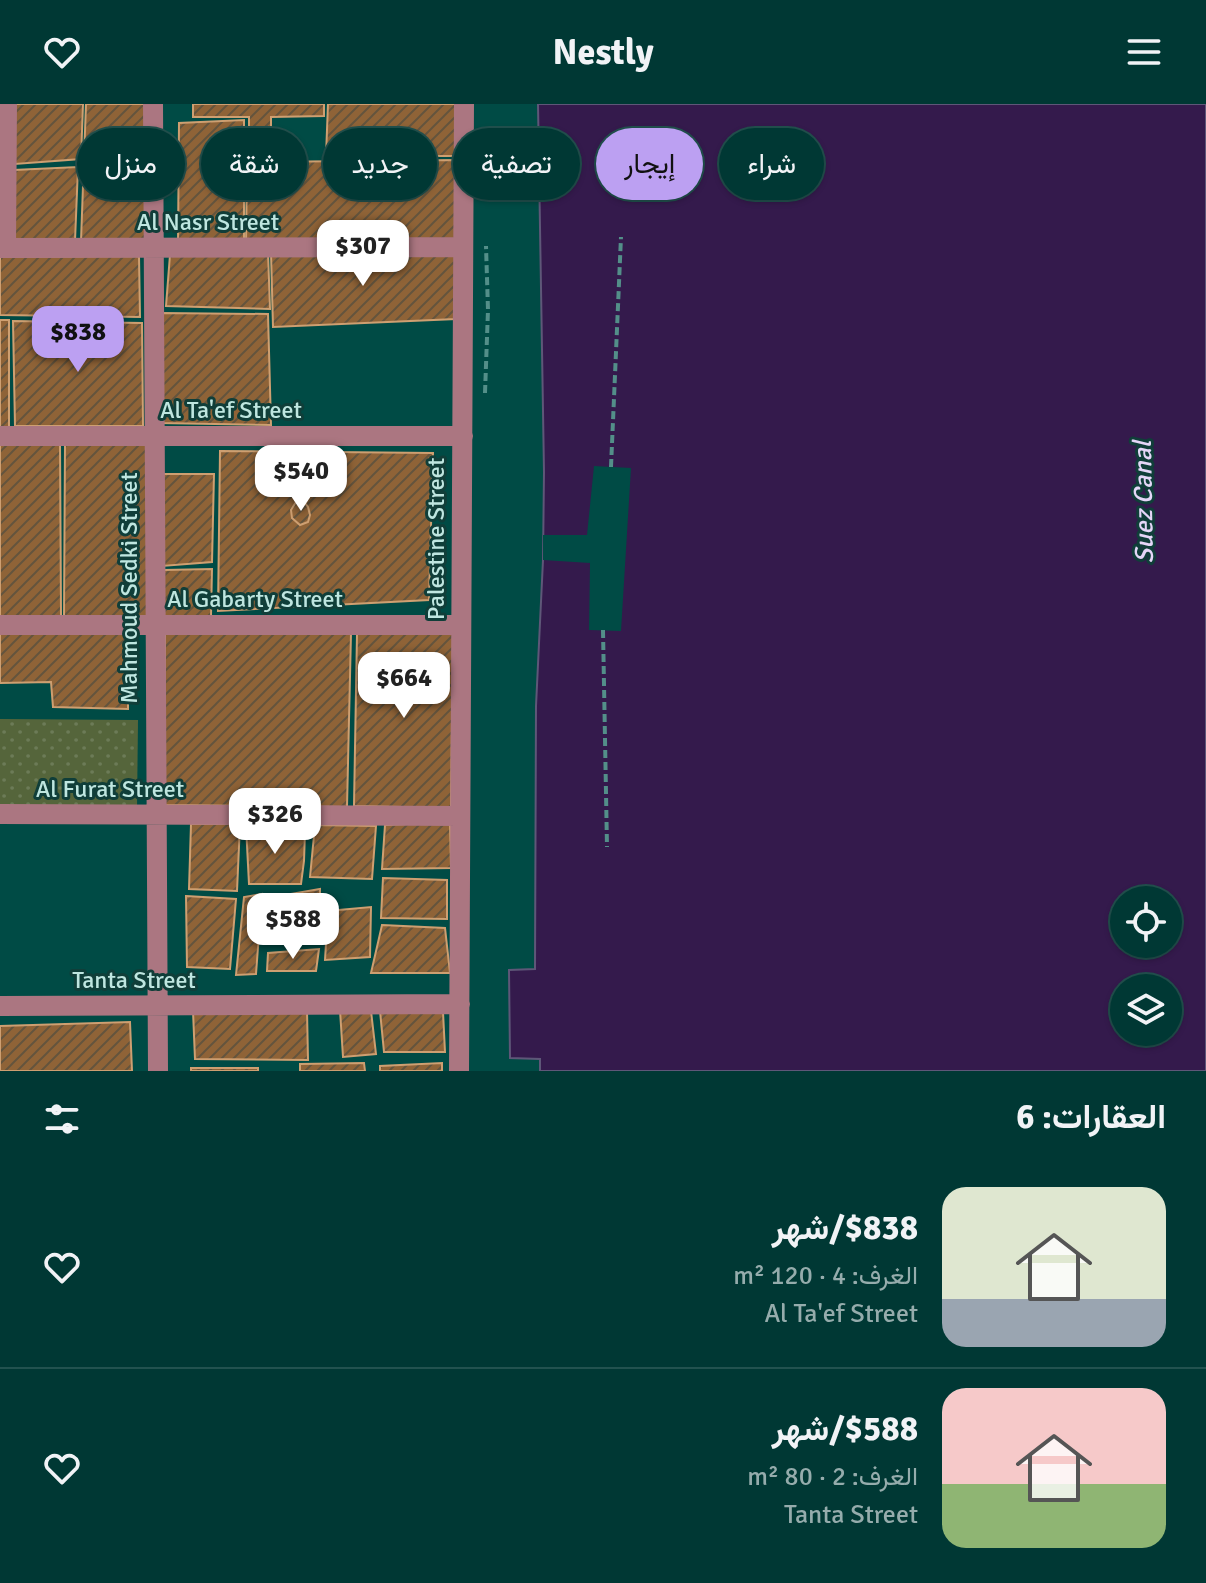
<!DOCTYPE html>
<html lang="ar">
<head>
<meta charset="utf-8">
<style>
  body { margin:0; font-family:Signika,Vazirmatn,sans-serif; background:#0a3f3c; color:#f1f3f6; direction:rtl; height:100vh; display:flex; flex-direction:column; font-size:30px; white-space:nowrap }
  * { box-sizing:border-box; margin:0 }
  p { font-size:26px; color:#95acac }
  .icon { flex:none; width:44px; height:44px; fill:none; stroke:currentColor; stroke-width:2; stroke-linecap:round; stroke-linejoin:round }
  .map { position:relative; height:967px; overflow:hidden; direction:ltr }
  .details { display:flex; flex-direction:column; background:#003834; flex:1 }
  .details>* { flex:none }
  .top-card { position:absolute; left:24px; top:24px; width:800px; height:72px; direction:rtl; display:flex; gap:16px }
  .tools { position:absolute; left:1110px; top:782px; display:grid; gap:16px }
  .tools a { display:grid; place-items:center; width:72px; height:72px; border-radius:50%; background:#003834; box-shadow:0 2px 6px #0004,0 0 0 2px #22524f; font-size:40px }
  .price { position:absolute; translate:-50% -68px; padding:0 18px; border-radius:16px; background:#fff; color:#222; font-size:26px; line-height:52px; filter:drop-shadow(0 2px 4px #0008) }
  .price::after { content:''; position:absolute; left:50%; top:48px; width:24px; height:18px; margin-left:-12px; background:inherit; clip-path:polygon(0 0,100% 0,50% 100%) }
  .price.active { background:#bca0f2; color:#111 }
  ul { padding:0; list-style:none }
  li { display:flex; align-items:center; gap:24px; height:200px; padding:0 40px }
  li+li { border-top:2px solid #22524f }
  li span { display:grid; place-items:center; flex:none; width:224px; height:160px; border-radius:24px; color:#555 }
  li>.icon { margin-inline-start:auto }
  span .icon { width:96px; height:96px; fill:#fffc; stroke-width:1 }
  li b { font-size:34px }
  h2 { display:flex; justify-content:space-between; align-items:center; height:96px; padding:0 40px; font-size:34px }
  .chip { padding:0 28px; border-radius:36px; background:#003834; box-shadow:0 2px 6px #0004,0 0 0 2px #22524f; font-size:28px; line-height:72px }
  .chip.active { background:#bca0f2; color:#111 }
  header { display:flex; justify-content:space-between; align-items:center; height:104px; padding:0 40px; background:#003834; font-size:36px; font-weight:800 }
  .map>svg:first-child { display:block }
  .grass { fill:url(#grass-dots) }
  .water { fill:#341a4c; stroke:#5e5778; stroke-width:2; fill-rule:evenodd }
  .pier { fill:#004b45 }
  .building { fill:url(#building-hatch); stroke:#ce9f71; stroke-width:2 }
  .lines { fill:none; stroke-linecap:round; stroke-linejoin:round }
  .path { stroke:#538f89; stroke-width:4; stroke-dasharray:8 4; stroke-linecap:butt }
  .minor { stroke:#ab7681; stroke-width:20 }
  .labels { text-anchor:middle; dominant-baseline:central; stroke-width:6; stroke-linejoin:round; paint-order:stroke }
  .street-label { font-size:24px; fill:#bfe6e0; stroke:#103e39 }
  .water-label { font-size:26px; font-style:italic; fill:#e5d6f8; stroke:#103e39 }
</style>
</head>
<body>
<header><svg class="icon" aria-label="menu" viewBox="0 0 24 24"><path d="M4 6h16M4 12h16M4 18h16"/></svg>Nestly<svg class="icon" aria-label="heart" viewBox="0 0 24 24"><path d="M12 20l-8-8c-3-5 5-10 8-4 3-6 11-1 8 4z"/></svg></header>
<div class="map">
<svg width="1206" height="967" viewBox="0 0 1206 967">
  <defs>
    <pattern id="grass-dots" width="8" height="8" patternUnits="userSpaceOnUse" patternTransform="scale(2)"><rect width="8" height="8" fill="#55653b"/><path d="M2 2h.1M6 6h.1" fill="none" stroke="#6c7b57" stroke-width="1.8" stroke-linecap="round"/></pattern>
    <pattern id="building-hatch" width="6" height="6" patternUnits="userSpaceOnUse" patternTransform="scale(2)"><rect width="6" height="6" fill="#8f6337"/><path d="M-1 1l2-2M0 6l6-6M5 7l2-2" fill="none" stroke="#64543d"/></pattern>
  </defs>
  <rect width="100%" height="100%" fill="#004b45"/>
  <!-- grass -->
  <path class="grass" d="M0,615L138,616L137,703H0Z"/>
  <!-- water -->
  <path class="water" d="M538,0H1206V967H540V955L510,954L509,866L535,865L536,602L543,456L544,368ZM1124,796H1168V840H1124ZM1124,884H1168V928H1124Z"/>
  <!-- pier -->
  <path class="pier" d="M594,362L631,364L621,527L589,526L590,459L543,456V431H587Z"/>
  <!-- building -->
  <path class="building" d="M13,0H83L81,55L15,60Z
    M86,0H148L147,137H81Z
    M193,0H324V12L271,13V42L266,48L259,49L253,46L249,41V13H193Z
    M328,0H460V52H326Z
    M244,16V138L178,140L179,19Z
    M459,56L460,141L246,140L247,58Z
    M78,63L75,137L11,139L14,66Z
    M268,148L270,205L166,202L170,151Z
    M459,148L456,215L273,223L271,149Z
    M139,152L140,213L0,211V153Z
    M161,209L268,210L271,321L160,319Z
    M0,216H9V326H0Z
    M13,217L142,219L143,322H15Z
    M148,337L149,516L64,515L65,340Z
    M0,338L60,339L61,512L0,513Z
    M220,347L433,349L429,496L218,507Z
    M162,370H214L212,458L162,462Z
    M296,398L305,399L308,403L310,411L308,418L300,421L292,414L291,406Z
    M212,465L211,512L162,513L164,466Z
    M128,525V605L53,603L51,578L0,579V526Z
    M351,529L347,703L165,701V530Z
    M453,529L451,704L354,702L357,530Z
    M450,718L451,764L382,765L385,721Z
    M191,720H240L237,787L189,785Z
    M315,721L376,722L372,775L310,773Z
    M246,722L305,728L304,757L301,780H249Z
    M383,774L447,776V815L381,814Z
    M320,785V839L270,840L273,793Z
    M262,790L256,870L236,871L244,793Z
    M186,792L236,795L230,865L187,863Z
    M371,803L370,853L325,856L328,807Z
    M382,821L445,824L450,869H371Z
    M319,845L316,867H267L268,849Z
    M307,906L308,956L195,955L193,907Z
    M340,906L371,907L376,950L343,953Z
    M380,907L443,908L445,948H384Z
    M130,918L132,967H0V922Z
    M364,959L365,967H300V960Z
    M442,959V967H380V962Z
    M191,964H258V967H191Z"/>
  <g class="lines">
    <!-- path -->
    <path class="path" d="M485,289L488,206L486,142
      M611,363L621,133
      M603,526L607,743"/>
    <!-- minor -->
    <path class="minor" d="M153,0L158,967
      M0,144L463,143
      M6,144L7,0
      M0,332H463
      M0,521H461
      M0,710L460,712
      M0,902L460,900
      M459,967L464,0"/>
  </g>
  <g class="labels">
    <!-- street labels -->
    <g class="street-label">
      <text x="208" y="118">Al Nasr Street</text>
      <text x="231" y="306">Al Ta'ef Street</text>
      <text transform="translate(436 435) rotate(-90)">Palestine Street</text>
      <text transform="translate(129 484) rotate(-90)">Mahmoud Sedki Street</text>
      <text x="255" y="495">Al Gabarty Street</text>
      <text x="110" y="685">Al Furat Street</text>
      <text x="134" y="876">Tanta Street</text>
    </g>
    <!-- water labels -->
    <g class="water-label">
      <text transform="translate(1144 398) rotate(-91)">Suez Canal</text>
    </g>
  </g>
</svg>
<div class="tools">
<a><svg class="icon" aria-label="locate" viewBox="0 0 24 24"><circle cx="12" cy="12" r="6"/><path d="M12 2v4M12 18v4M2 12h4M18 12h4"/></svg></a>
<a><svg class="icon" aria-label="layers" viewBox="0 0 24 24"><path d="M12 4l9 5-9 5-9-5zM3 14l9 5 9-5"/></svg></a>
</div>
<b class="price" style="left:363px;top:184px">$307</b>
<b class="price active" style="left:78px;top:270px">$838</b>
<b class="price" style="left:301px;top:409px">$540</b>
<b class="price" style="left:404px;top:616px">$664</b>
<b class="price" style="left:275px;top:752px">$326</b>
<b class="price" style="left:293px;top:857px">$588</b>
<div class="top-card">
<a class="chip">شراء</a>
<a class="chip active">إيجار</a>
<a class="chip">تصفية</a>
<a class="chip">جديد</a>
<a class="chip">شقة</a>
<a class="chip">منزل</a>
</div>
</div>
<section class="details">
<h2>العقارات: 6<svg class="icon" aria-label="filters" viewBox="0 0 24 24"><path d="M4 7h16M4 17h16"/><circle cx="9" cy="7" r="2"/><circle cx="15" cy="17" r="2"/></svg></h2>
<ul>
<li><span style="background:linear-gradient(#dfe7d0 70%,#9aa5b1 0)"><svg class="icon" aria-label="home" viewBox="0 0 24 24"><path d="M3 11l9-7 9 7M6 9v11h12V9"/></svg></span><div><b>$838/شهر</b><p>الغرف: 4 · 120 m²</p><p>Al Ta'ef Street</p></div><svg class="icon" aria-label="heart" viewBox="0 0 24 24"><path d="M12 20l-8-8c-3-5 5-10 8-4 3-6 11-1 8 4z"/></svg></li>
<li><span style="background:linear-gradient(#f6c9c9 60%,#8fb573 0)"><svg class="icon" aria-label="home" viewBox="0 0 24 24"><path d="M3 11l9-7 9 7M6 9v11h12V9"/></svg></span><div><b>$588/شهر</b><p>الغرف: 2 · 80 m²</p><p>Tanta Street</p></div><svg class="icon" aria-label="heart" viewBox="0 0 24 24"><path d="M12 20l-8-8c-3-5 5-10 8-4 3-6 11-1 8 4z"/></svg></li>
</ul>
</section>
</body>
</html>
